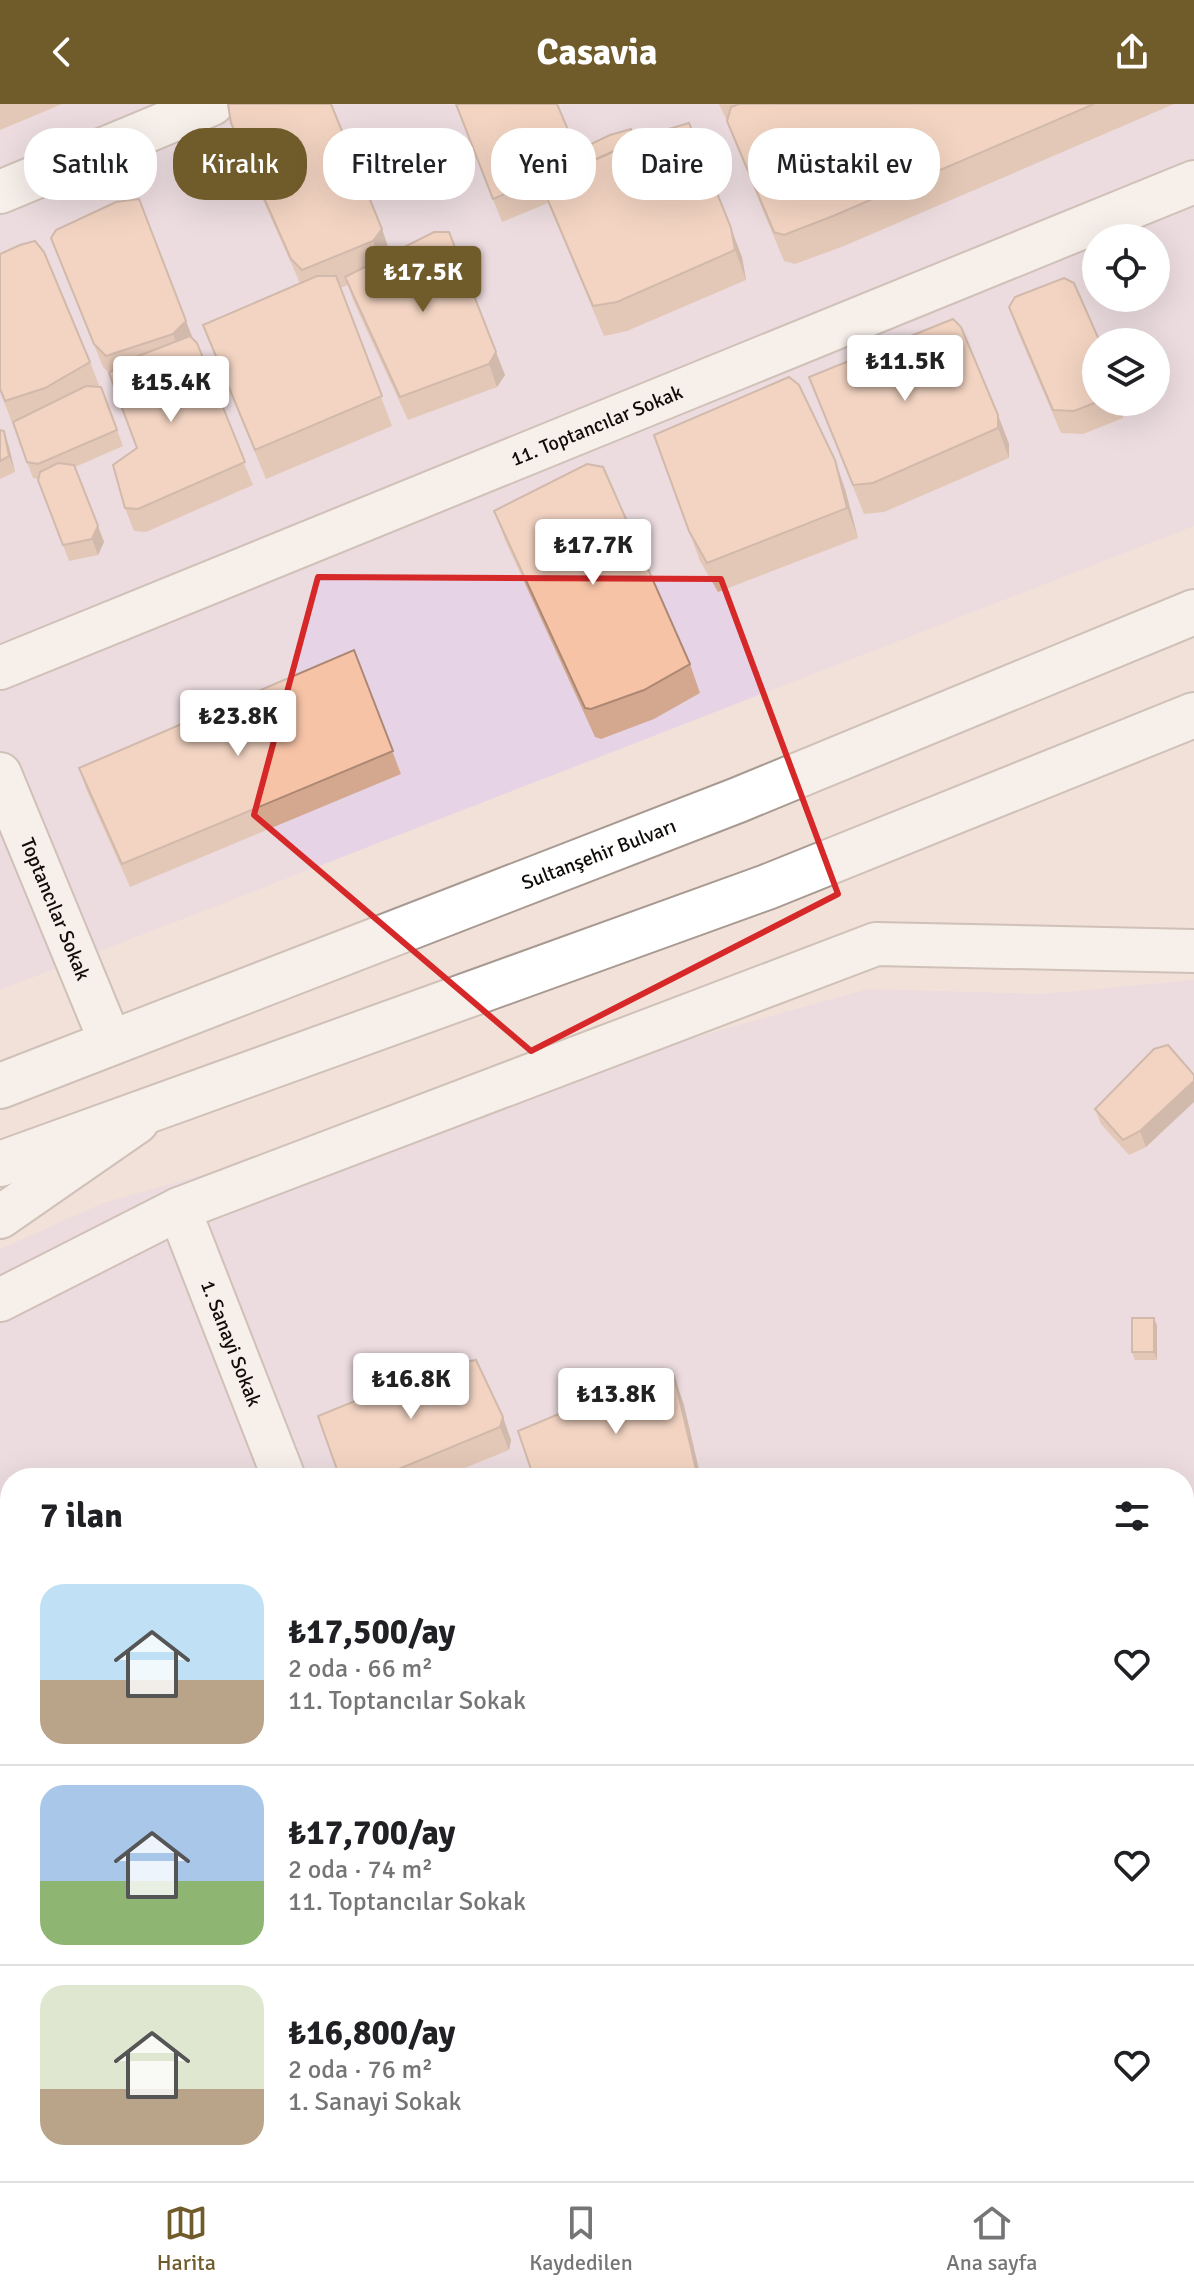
<!DOCTYPE html>
<html lang="tr">
<head>
<meta charset="utf-8">
<style>
  body { margin:0; font-family:Signika,sans-serif; background:#f2f2f2; color:#202124; height:100vh; display:flex; flex-direction:column; font-size:30px; white-space:nowrap }
  * { box-sizing:border-box; margin:0 }
  p { font-size:26px; color:#757577 }
  .icon { flex:none; width:44px; height:44px; fill:none; stroke:currentColor; stroke-width:2; stroke-linecap:round; stroke-linejoin:round }
  .map { position:relative; flex:1; overflow:hidden }
  .drawer { position:absolute; left:0px; top:1364px; width:1194px; height:714px; display:flex; flex-direction:column; background:#fff; border-radius:32px 32px 0 0; box-shadow:0 8px 32px #0002 }
  .drawer>* { flex:none }
  .guide { position:absolute; left:24px; top:24px; width:1146px; height:72px; display:flex; gap:16px }
  .controls { position:absolute; left:1082px; top:120px; display:grid; gap:16px }
  .controls a { display:grid; place-items:center; width:88px; height:88px; border-radius:50%; background:#fff; box-shadow:0 8px 32px #0002; font-size:40px }
  .price { position:absolute; translate:-50% -68px; padding:0 18px; border-radius:8px; background:#fff; color:#222; font-size:26px; line-height:52px; filter:drop-shadow(0 2px 4px #0008) }
  .price::after { content:''; position:absolute; left:50%; top:48px; width:24px; height:18px; margin-left:-12px; background:inherit; clip-path:polygon(0 0,100% 0,50% 100%) }
  .price.current { background:#705b2b; color:#fff }
  ul { padding:0; list-style:none }
  li { display:flex; align-items:center; gap:24px; height:200px; padding:0 40px }
  li+li { border-top:2px solid #e0e0e0 }
  li span { display:grid; place-items:center; flex:none; width:224px; height:160px; border-radius:24px; color:#555 }
  li>.icon { margin-inline-start:auto }
  span .icon { width:96px; height:96px; fill:#fffc; stroke-width:1 }
  li b { font-size:34px }
  h2 { display:flex; justify-content:space-between; align-items:center; height:96px; padding:0 40px; font-size:34px }
  .chip { padding:0 28px; border-radius:32px; background:#fff; box-shadow:0 8px 32px #0002; font-size:28px; line-height:72px }
  .chip.current { background:#705b2b; color:#fff }
  header { display:flex; justify-content:space-between; align-items:center; height:104px; padding:0 40px; background:#705b2b; color:#fff; font-size:36px; font-weight:700 }
  .menu { display:flex; justify-content:space-around; align-items:center; height:112px; border-top:2px solid #e0e0e0; background:#fff; font-size:22px; color:#757577 }
  .menu a { display:grid; justify-items:center; gap:4px }
  .menu .current { color:#705b2b }
  .map>svg:first-child { display:block }
  .industrial { fill:#e6d4e6; fill-rule:evenodd }
  .lines { fill:none; stroke-linecap:round; stroke-linejoin:round }
  .street-casing { stroke:#a89991; stroke-width:46 }
  .highway-casing { stroke:#a89991; stroke-width:48 }
  .street { stroke:#fff; stroke-width:42 }
  .highway { stroke:#fff; stroke-width:44 }
  .rail-casing { stroke:#3a332f; stroke-width:9 }
  .rail { stroke:#f1e1d9; stroke-width:6; stroke-dasharray:18; stroke-linecap:butt }
  .wall { fill:#d4a88f }
  .shaded-wall { fill:#ac8874 }
  .building { fill:#f6c3a6; stroke:#ac8874; stroke-width:2 }
  .marked { fill:none; stroke:#d62828; stroke-width:6; stroke-linejoin:round }
  .labels { text-anchor:middle; dominant-baseline:central; stroke-width:8; stroke-linejoin:round; paint-order:stroke }
  .street-label { font-size:20px; fill:#110c09; stroke:#f1e1d9 }
</style>
</head>
<body>
<header><svg class="icon" aria-label="back" viewBox="0 0 24 24"><path d="M15 5l-7 7 7 7"/></svg>Casavia<svg class="icon" aria-label="share" viewBox="0 0 24 24"><path d="M12 15V3M7 8l5-5 5 5M5 13v7h14v-7"/></svg></header>
<div class="map">
<svg width="1194" height="2077" viewBox="0 0 1194 2077">
  <rect width="100%" height="100%" fill="#f1e1d9"/>
  <!-- industrial -->
  <path class="industrial" d="M0,0H1194V422L0,886ZM1096,134H1156V194H1096ZM1096,238H1156V298H1096Z
    M1194,876V2077H0V1145L106,1098L868,885L1042,890ZM10,1374H1184V2068H10Z"/>
  <g class="lines">
    <!-- street casing -->
    <g class="street-casing">
      <g id="street">
        <path d="M0,88L212,0"/>
        <path id="s1" d="M0,564L1194,78"/>
        <path id="s2" d="M0,670L111,939"/>
        <path id="s3" d="M179,1105L284,1374"/>
        <path d="M0,1113L137,1018"/>
        <path d="M0,1196L179,1105L876,840L1194,847"/>
        <path d="M0,1537L10,1561"/>
        <path d="M0,1801L10,1798"/>
        <path d="M209,2068L213,2077"/>
        <path d="M549,2068L553,2077"/>
      </g>
    </g>
    <!-- highway casing -->
    <g class="highway-casing">
      <g id="highway">
        <path id="s4" d="M0,982L738,696L1194,508"/>
        <path d="M0,1060L767,783L1194,611"/>
      </g>
    </g>
    <!-- street -->
    <use href="#street" class="street"/>
    <!-- highway -->
    <use href="#highway" class="highway"/>
    <!-- rail casing -->
    <g class="rail-casing">
      <path id="rail" d="M1184,1879L1194,1866"/>
    </g>
    <!-- rail -->
    <use href="#rail" class="rail"/>
  </g>
  <!-- wall -->
  <path class="wall" d="M0,0H62L0,26Z
    M455,0H557L583,61L635,38L742,153L746,176L627,227L604,232L548,99L502,118Z
    M719,0H1174L844,142L795,160L784,157L738,46L728,19Z
    M231,19L391,150L505,271L497,283L408,316L353,196L348,181L340,184L392,322L266,375L214,250L203,221L300,179L242,49Z
    M51,134L193,236L253,381L146,428L134,427L125,404L137,344L110,270L103,263Z
    M0,150L90,258L99,281L96,283H101L123,342L75,363L104,438L98,451L69,457L38,375L33,374L0,287Z
    M1009,203L1096,298H1121L1123,314L1083,330L1061,329L1017,226Z
    M809,273L998,311L1009,340V354L884,408L864,410Z
    M0,326L4,327L9,343L15,368L0,375Z
    M654,331L845,385L858,434L718,488L700,457Z
    M494,407L690,560L700,589L654,615L601,635L595,633L505,436Z
    M354,546L401,670L130,783L87,687L79,664Z
    M1194,971L1146,1043L1129,1051L1101,1020L1095,1005Z
    M1154,1214L1157,1222V1256H1135L1132,1248Z
    M476,1256L511,1336L509,1346L440,1374H340Z"/>
  <!-- shaded-wall -->
  <path class="shaded-wall" d="M580,54L588,77L585,83L577,60Z
    M731,124L742,153L746,176L735,146Z
    M382,125L392,154L384,166L373,137Z
    M186,217L195,240L182,253L173,230Z
    M496,248L505,271L497,283L489,260Z
    M1117,298H1121L1123,314Z
    M998,311L1009,340V354L998,324Z
    M4,327L9,343L15,368L9,352Z
    M835,356L845,385L858,434L847,404Z
    M98,422L104,438L98,451L92,435Z
    M1194,977V998L1146,1043L1140,1027Z
    M1154,1214L1157,1222V1256L1154,1248Z
    M674,1272L684,1301L701,1374H698Z
    M503,1313L511,1336L509,1346L500,1323Z"/>
  <!-- building -->
  <path class="building" d="M228,0H331L382,125L373,137L302,166L291,155L231,19Z
    M456,0H557L580,54L577,60L493,95Z
    M739,0H1094L833,112L784,131L774,128L727,17L731,3Z
    M689,19L731,124L735,146L617,198L593,202L541,80L655,29Z
    M631,25L634,38L594,56L589,41L610,31Z
    M139,95L186,217L173,230L106,252L94,240L51,134L56,126L116,98Z
    M434,128H449L496,248L489,260L400,293L345,173Z
    M35,137L44,148L90,258L45,284L5,297L0,285V150L20,141Z
    M317,172H336L382,292L255,346L203,221Z
    M1064,174L1074,179L1100,238H1096V298H1097L1074,307L1053,306L1009,203L1015,193Z
    M953,215L961,223L998,311V324L873,379L853,381L809,273Z
    M190,232L197,239L245,358L138,405L125,404L113,361L137,344L109,269L123,258Z
    M789,273L799,281L835,356L847,404L707,459L689,427L654,331Z
    M86,282L101,283L117,326L38,360L27,358L13,318Z
    M0,326L4,327L9,352L0,357Z
    M58,359L74,361L98,422L92,435L63,441L38,376L40,368Z
    M587,360L603,363L690,560L644,586L591,605L585,604L494,407Z
    M354,546L393,647L122,760L79,664Z
    M1168,941L1194,971V977L1140,1027L1123,1036L1095,1005L1154,945Z
    M1132,1214H1154V1248H1132Z
    M476,1256L503,1313L500,1323L394,1367L367,1374H340L318,1312L439,1263Z
    M667,1265L674,1272L698,1374H534L518,1327Z
    M10,1926V2068H174L176,2074L167,2077H0V1930Z"/>
  <!-- marked area -->
  <path d="M0 0H1194V2077H0ZM318,473L721,475L838,790L531,947L254,711Z" fill="#f1e1d9" fill-opacity=".55" fill-rule="evenodd"/>
  <path class="marked" d="M318,473L721,475L838,790L531,947L254,711Z"/>
  <g class="labels">
    <!-- street labels -->
    <g class="street-label">
      <text stroke="none"><textPath href="#s1" startOffset="644">11. Toptancılar Sokak</textPath></text>
      <text stroke="none"><textPath href="#s4" startOffset="642">Sultanşehir Bulvarı</textPath></text>
      <text stroke="none"><textPath href="#s2" startOffset="146">Toptancılar Sokak</textPath></text>
      <text stroke="none"><textPath href="#s3" startOffset="144">1. Sanayi Sokak</textPath></text>
    </g>
  </g>
</svg>
<div class="controls">
<a><svg class="icon" aria-label="locate" viewBox="0 0 24 24"><circle cx="12" cy="12" r="6"/><path d="M12 2v4M12 18v4M2 12h4M18 12h4"/></svg></a>
<a><svg class="icon" aria-label="layers" viewBox="0 0 24 24"><path d="M12 4l9 5-9 5-9-5zM3 14l9 5 9-5"/></svg></a>
</div>
<b class="price current" style="left:423px;top:210px">₺17.5K</b>
<b class="price" style="left:905px;top:299px">₺11.5K</b>
<b class="price" style="left:171px;top:320px">₺15.4K</b>
<b class="price" style="left:593px;top:483px">₺17.7K</b>
<b class="price" style="left:238px;top:654px">₺23.8K</b>
<b class="price" style="left:411px;top:1317px">₺16.8K</b>
<b class="price" style="left:616px;top:1332px">₺13.8K</b>
<div class="guide">
<a class="chip">Satılık</a>
<a class="chip current">Kiralık</a>
<a class="chip">Filtreler</a>
<a class="chip">Yeni</a>
<a class="chip">Daire</a>
<a class="chip">Müstakil ev</a>
</div>
<section class="drawer">
<h2>7 ilan<svg class="icon" aria-label="filters" viewBox="0 0 24 24"><path d="M4 7h16M4 17h16"/><circle cx="9" cy="7" r="2"/><circle cx="15" cy="17" r="2"/></svg></h2>
<ul>
<li><span style="background:linear-gradient(#bfe0f5 60%,#b9a48a 0)"><svg class="icon" aria-label="home" viewBox="0 0 24 24"><path d="M3 11l9-7 9 7M6 9v11h12V9"/></svg></span><div><b>₺17,500/ay</b><p>2 oda · 66 m²</p><p>11. Toptancılar Sokak</p></div><svg class="icon" aria-label="heart" viewBox="0 0 24 24"><path d="M12 20l-8-8c-3-5 5-10 8-4 3-6 11-1 8 4z"/></svg></li>
<li><span style="background:linear-gradient(#a9c7e8 60%,#8fb573 0)"><svg class="icon" aria-label="home" viewBox="0 0 24 24"><path d="M3 11l9-7 9 7M6 9v11h12V9"/></svg></span><div><b>₺17,700/ay</b><p>2 oda · 74 m²</p><p>11. Toptancılar Sokak</p></div><svg class="icon" aria-label="heart" viewBox="0 0 24 24"><path d="M12 20l-8-8c-3-5 5-10 8-4 3-6 11-1 8 4z"/></svg></li>
<li><span style="background:linear-gradient(#dfe7d0 65%,#b9a48a 0)"><svg class="icon" aria-label="home" viewBox="0 0 24 24"><path d="M3 11l9-7 9 7M6 9v11h12V9"/></svg></span><div><b>₺16,800/ay</b><p>2 oda · 76 m²</p><p>1. Sanayi Sokak</p></div><svg class="icon" aria-label="heart" viewBox="0 0 24 24"><path d="M12 20l-8-8c-3-5 5-10 8-4 3-6 11-1 8 4z"/></svg></li>
</ul>
</section>
</div>
<nav class="menu">
<a class="current"><svg class="icon" aria-label="map" viewBox="0 0 24 24"><path d="M3 6l6-2 6 2 6-2v14l-6 2-6-2-6 2zM9 4v14M15 6v14"/></svg>Harita</a>
<a><svg class="icon" aria-label="saved" viewBox="0 0 24 24"><path d="M7 4h10v16l-5-4-5 4z"/></svg>Kaydedilen</a>
<a><svg class="icon" aria-label="home" viewBox="0 0 24 24"><path d="M3 11l9-7 9 7M6 9v11h12V9"/></svg>Ana sayfa</a>
</nav>
</body>
</html>
